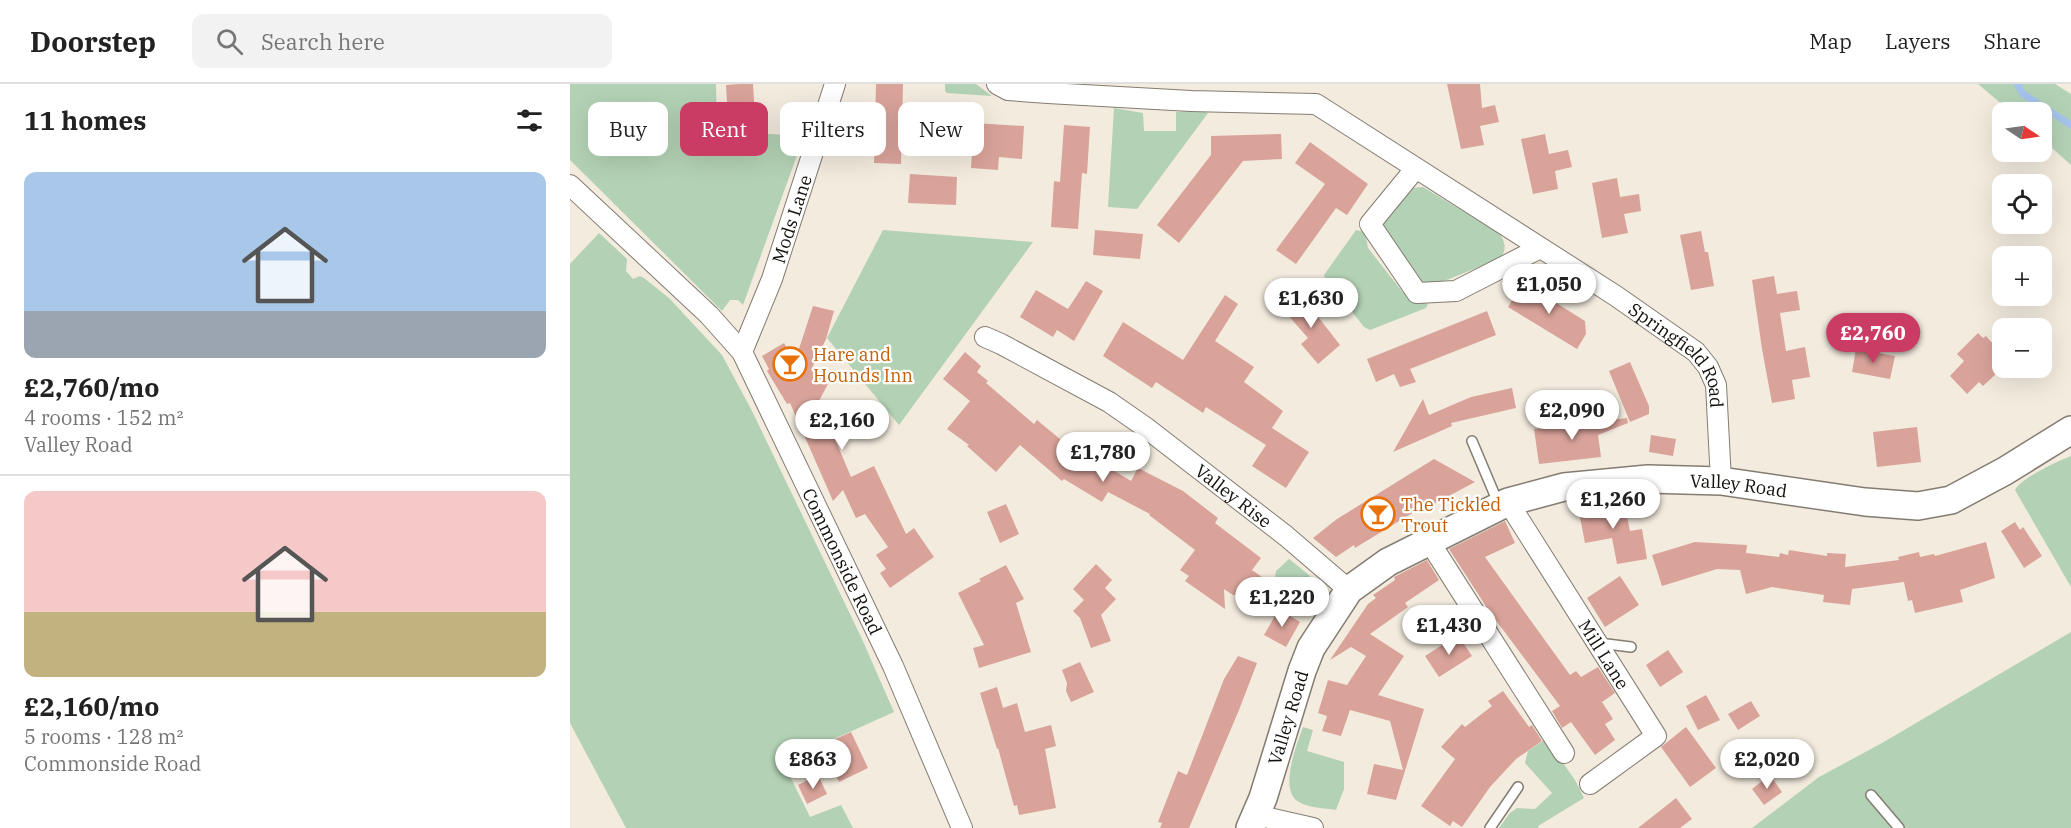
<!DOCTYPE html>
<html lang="en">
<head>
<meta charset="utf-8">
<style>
  body { margin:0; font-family:"IBM Plex Serif",serif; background:#f2f2f2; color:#222; height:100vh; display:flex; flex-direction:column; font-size:22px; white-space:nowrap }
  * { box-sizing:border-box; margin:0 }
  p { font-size:20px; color:#767676 }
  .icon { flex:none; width:33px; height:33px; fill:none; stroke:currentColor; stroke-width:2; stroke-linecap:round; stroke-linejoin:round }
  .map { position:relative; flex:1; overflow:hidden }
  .side { display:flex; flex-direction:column; background:#fff; width:570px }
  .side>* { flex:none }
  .guide { position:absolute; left:18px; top:18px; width:570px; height:54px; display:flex; gap:12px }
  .needle { width:39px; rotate:103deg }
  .tools { position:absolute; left:1422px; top:18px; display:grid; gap:12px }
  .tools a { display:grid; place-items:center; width:60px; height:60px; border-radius:12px; background:#fff; box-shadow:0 6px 24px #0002; font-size:30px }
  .price { position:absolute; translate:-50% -51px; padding:0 14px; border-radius:21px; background:#fff; color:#222; font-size:20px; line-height:39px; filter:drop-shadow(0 2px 3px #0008) }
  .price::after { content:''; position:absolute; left:50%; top:36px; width:18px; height:14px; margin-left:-9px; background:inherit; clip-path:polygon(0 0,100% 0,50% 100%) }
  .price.current { background:#cb3c64; color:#fff }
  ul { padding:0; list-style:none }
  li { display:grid; align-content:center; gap:12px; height:318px; padding:0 24px }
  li+li { border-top:2px solid #e0e0e0 }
  li span { display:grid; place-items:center; height:186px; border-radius:12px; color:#555 }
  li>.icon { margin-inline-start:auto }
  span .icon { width:108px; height:108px; fill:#fffc; stroke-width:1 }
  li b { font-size:26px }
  h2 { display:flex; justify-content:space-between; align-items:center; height:72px; padding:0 24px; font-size:26px }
  .pill { padding:0 21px; border-radius:12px; background:#fff; box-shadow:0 6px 24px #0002; font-size:21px; line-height:54px }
  .pill.current { background:#cb3c64; color:#fff }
  header { display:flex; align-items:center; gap:36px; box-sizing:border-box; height:84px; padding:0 30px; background:#fff; border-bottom:2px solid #e0e0e0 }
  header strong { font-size:28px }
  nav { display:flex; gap:33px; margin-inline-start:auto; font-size:21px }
  .search { width:420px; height:54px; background:#f2f2f2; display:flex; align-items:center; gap:15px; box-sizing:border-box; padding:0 21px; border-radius:12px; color:#767676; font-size:22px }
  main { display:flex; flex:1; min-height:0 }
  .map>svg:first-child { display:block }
  .green { fill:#b3d2b5 }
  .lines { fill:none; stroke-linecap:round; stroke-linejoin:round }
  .stream { stroke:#a5c3ec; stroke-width:7 }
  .building { fill:#d9a39a }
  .lane-casing { stroke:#837c71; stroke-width:12 }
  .street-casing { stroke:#837c71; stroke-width:22 }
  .secondary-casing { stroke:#837c71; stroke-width:30 }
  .lane { stroke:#fff; stroke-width:9 }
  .street { stroke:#fff; stroke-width:20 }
  .secondary { stroke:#fff; stroke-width:27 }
  .labels { text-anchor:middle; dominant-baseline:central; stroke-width:4.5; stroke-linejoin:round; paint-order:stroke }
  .street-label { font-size:18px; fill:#13100c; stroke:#fff }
  .food-label { font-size:18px; fill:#c56008; stroke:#fff; text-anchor:start }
</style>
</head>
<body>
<header>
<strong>Doorstep</strong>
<div class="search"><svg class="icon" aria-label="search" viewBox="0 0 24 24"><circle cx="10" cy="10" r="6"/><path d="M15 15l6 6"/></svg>Search here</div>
<nav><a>Map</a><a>Layers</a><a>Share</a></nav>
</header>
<main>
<section class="side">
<h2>11 homes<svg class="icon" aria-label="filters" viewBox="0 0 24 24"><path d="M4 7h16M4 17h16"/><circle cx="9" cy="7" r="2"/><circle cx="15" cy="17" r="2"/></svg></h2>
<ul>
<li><span style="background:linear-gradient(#a9c7e8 75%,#9aa5b1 0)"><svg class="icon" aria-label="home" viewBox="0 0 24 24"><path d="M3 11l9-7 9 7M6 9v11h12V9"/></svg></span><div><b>£2,760/mo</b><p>4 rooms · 152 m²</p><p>Valley Road</p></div></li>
<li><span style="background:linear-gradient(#f6c9c9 65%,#c2b280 0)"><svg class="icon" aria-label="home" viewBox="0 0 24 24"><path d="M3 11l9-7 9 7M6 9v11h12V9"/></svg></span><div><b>£2,160/mo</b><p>5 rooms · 128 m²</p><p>Commonside Road</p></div></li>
</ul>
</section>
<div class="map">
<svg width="1501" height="744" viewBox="0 0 1501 744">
  <rect width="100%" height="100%" fill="#f3ebde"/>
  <!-- green -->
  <path class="green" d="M0,0H146L147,47L234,52L173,221L168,216H160L152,227L0,76Z
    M375,0H406L422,12L377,9L375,7Z
    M1408,0H1485L1501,10V81L1472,55V28H1441Z
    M544,24L573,29L574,47H606V28L633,27L638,29L567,125L538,123Z
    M853,103L929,149C936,158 937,168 929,175L869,199H852L813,144L816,133L841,104Z
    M313,146L463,158L329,341L257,254Z
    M786,146L795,148L798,164L831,206L839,214L858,220L856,224L800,246L794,243L755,194L754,191Z
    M29,149L57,175L56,187L63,195L70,192L74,194L99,214L152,271L182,327L292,555L324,628L213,678L240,733L271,721L283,744H56L0,639V180Z
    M1501,372V503L1445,406C1451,394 1488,377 1501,372Z
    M719,475L739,491L744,498L741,514L732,528C713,515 702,514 706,487Z
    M1501,548V744H1182L1249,693L1312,659Z
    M733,643L743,646L737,667L774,678V705L766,726C754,724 739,724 729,718C708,707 727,660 733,643Z
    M976,655L1005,696L1014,714L968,742L969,744H929L940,729L947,724L965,725L982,709L955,679L958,667Z"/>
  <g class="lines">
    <!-- stream -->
    <path class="stream" d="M1447,0L1453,10L1501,41"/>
  </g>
  <!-- building -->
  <path class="building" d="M169,0H183L185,34L158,35L156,1Z
    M306,0H333L331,80L304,79Z
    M877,0H910L912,24L925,21L929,38L910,42L914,61L891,65Z
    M404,39L454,42L452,75L429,73L428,86L401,84Z
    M494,41L520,43L517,90L512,89L508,145L481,143L484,97L490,98Z
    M711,50L712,75L673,77L609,159L587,141L641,71V52Z
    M975,50L979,70L998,66L1002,83L985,87L988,105L963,110L951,55Z
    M740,58L798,100L777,131L766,124L726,180L706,166L755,100L725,79Z
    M340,90L387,93L386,121L338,119Z
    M1047,94L1050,113L1069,110L1071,127L1054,130L1058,149L1032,154L1022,99Z
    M525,146L573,150L570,175L523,171Z
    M1131,147L1135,168H1138L1144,202L1121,206L1110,151Z
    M1204,192L1207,210L1227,207L1230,226L1210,229L1216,267L1235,263L1240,293L1222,296L1225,315L1202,319L1192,265L1182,196Z
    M516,197L533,207L504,257L487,246L483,253L450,233L466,206L498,225Z
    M953,198L1015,237L1016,250L1007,265L938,223Z
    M728,207L770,261L748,280L731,260L738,254L716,229L721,225L715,218Z
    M655,211L668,220L645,257L684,283L674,298L713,327L702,344L739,368L716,404L682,382L696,361L636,323L633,329L586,298L582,304L533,272L553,238L613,276Z
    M243,222L264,227L256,255L241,286L260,296L249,317L281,393L304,382L336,450L344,444L364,473L320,504L310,489L316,485L306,471L318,463L295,430L286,434L273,406L263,417L220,319L217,320L197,287L199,285L192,272L214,259L225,277Z
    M917,227L926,251L840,285L846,298L830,303L824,290L806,298L797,275Z
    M1408,249L1413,254L1416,252L1432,270V274L1422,284L1427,289L1413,302L1409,298L1397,310L1380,292L1394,277L1387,270Z
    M1286,265L1325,272L1320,295L1282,288Z
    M395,268L411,282L407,288L418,297L416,299L464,340L467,336L502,365L507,358L528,371L525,375L561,397L568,384L613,407L648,434L645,439L691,474L682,486L692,493L679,511H663L654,505L655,525L615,497L619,492L610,486L625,466L579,431L580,430L538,408L532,418L494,395L492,397L450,361L426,388L397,362L399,361L377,345L400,317L373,295Z
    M1060,278L1079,322V330L1060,338L1039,287Z
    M942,304L946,324L881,339L882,342L823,368L853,315L859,331L901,313Z
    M1057,334L1058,339L1028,351L1031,373L969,380L964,345Z
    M1347,343L1351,378L1307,383L1303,348Z
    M1081,351L1106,355L1103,372L1079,368Z
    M864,375L905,398L849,428V425L785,464L784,461L766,473L743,454L767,435Z
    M1040,417V421L1054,418L1060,447L1072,445L1077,475L1047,480L1042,454L1015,459L1008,423Z
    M436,420L449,450L430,459L417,428Z
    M935,437L945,459L915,473L1000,591L1006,587L1011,593L1028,583L1045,609L1032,618L1043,635L1035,640L1045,656L1025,671L1001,638L992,644L982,627L990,622L919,527L879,465Z
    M1445,438L1450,446L1453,443L1472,472L1454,484L1431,447Z
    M1125,458L1177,461L1176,469L1209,473L1210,469L1218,471L1219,466L1257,472V469L1276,470L1275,483L1329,476L1328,473L1349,468L1350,473L1364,470L1365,472L1416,458L1425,494L1390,506L1393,518L1345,529L1342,516L1338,517L1334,498L1282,505L1280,521L1253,518L1254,511L1202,503L1176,510L1170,486L1147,485L1092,502L1082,471Z
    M857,476L869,496L835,519L838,523L800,550L834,572L808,611L854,625L826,716L797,710L804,680L833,686L820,637L780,626L771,652L752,647L757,632L748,629L758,596L777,601L796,572L781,563L760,576L798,520L806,514L803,511L825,496L824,493L826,492Z
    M526,480L542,496L535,504L546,515L531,531L541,557L521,564L510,534L503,527L514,516L503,505Z
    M436,481L454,515L446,519L461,568L409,584L403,564L414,561L388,509L411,497L409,495Z
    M1050,492L1069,521L1035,543L1017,514Z
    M709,525L730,538L716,563L694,551Z
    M888,551L902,572L869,593L855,572Z
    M1098,566L1113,588L1090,603L1076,581Z
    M668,572L687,579L669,626L619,744H590L592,739L588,738L608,687L617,691L654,595Z
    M510,578L524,608L501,618L496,607L497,599L492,586Z
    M427,603L433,624L447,619L455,648L481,641L486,662L475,665L486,724L449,731L447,721L444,722L428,664L427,665L410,609Z
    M933,607L959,643L962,641L972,657L946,675L920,703L892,743L883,737L880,742L851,722L885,675L871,663L892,640L895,643L922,622L918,617Z
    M1136,611L1150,636L1128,646L1116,622Z
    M1181,617L1190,632L1168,646L1158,630Z
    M1116,643L1146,684L1120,703L1091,663Z
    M281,648L298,684L269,698L252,661Z
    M248,691L257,710L237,720L228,701Z
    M1200,691L1212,708L1194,721L1182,705Z
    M1106,714L1122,735L1110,744H1068Z"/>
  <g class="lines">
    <!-- lane casing -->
    <g class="lane-casing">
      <path id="lane" d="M902,357L929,421
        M1029,559L1061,563
        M1301,711L1329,744
        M920,744L948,703"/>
    </g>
    <!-- street casing -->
    <g class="street-casing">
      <g id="street">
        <path id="s1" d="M427,0L438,6L478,9L621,17L746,20L1046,212L1126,268L1138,283L1146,301L1151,397"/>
        <path d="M845,85L800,140L847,209L886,207L970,164"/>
        <path id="s2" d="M0,101L139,231L172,268L323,582L392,744"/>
        <path id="s3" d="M415,253L431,260L539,318L575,343L716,452L779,506"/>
        <path id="s4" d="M172,268L202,195L265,0"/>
        <path id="s5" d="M938,418L1086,652L1020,700"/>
        <path d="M859,457L994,669"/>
        <path d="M686,731L743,744"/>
      </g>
    </g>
    <!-- secondary casing -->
    <g class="secondary-casing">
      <g id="secondary">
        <path id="s6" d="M680,744L693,714L732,587L741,564L779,506L818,478L938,418L994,403L1078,395L1151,397L1295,418L1348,422L1381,416L1435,387L1501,346"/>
      </g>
    </g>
    <!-- lane -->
    <use href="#lane" class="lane"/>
    <!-- street -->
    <use href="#street" class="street"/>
    <!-- secondary -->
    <use href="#secondary" class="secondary"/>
  </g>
  <!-- icons -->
  <defs>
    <g id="bar-ring" transform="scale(1.725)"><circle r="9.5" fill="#fff" stroke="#e8710a" stroke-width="1.5"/><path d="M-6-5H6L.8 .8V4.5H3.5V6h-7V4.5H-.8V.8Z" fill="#e8710a"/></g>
  </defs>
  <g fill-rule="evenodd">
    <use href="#bar-ring" x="220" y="280"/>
    <use href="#bar-ring" x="808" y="430"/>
  </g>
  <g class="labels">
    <!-- street labels -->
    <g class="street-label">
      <text stroke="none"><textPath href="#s4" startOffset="142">Mods Lane</textPath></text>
      <text stroke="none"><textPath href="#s1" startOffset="766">Springfield Road</textPath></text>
      <text stroke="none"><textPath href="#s6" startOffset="675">Valley Road</textPath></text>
      <text stroke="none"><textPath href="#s3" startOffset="296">Valley Rise</textPath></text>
      <text stroke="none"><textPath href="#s2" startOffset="472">Commonside Road</textPath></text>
      <text stroke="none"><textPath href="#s5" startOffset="180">Mill Lane</textPath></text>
      <text stroke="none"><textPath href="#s6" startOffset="117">Valley Road</textPath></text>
    </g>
    <!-- food labels -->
    <g class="food-label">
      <text x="243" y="270">Hare and<tspan x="243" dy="21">Hounds Inn</tspan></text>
      <text x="831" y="420">The Tickled<tspan x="831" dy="21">Trout</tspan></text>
    </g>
  </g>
</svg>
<div class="tools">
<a><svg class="needle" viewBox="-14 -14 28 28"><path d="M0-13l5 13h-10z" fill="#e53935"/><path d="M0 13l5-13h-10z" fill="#767676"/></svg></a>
<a><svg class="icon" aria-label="locate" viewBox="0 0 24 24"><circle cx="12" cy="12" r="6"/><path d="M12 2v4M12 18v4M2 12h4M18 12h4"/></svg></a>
<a>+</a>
<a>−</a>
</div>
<b class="price" style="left:979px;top:231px">£1,050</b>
<b class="price" style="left:741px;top:245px">£1,630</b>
<b class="price current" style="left:1303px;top:280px">£2,760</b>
<b class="price" style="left:1002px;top:357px">£2,090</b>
<b class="price" style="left:272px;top:367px">£2,160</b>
<b class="price" style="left:533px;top:399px">£1,780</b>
<b class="price" style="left:1043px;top:446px">£1,260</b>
<b class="price" style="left:712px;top:544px">£1,220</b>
<b class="price" style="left:879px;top:572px">£1,430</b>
<b class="price" style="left:243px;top:706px">£863</b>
<b class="price" style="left:1197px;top:706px">£2,020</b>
<div class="guide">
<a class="pill">Buy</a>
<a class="pill current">Rent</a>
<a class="pill">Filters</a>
<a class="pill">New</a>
</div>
</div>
</main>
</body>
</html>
